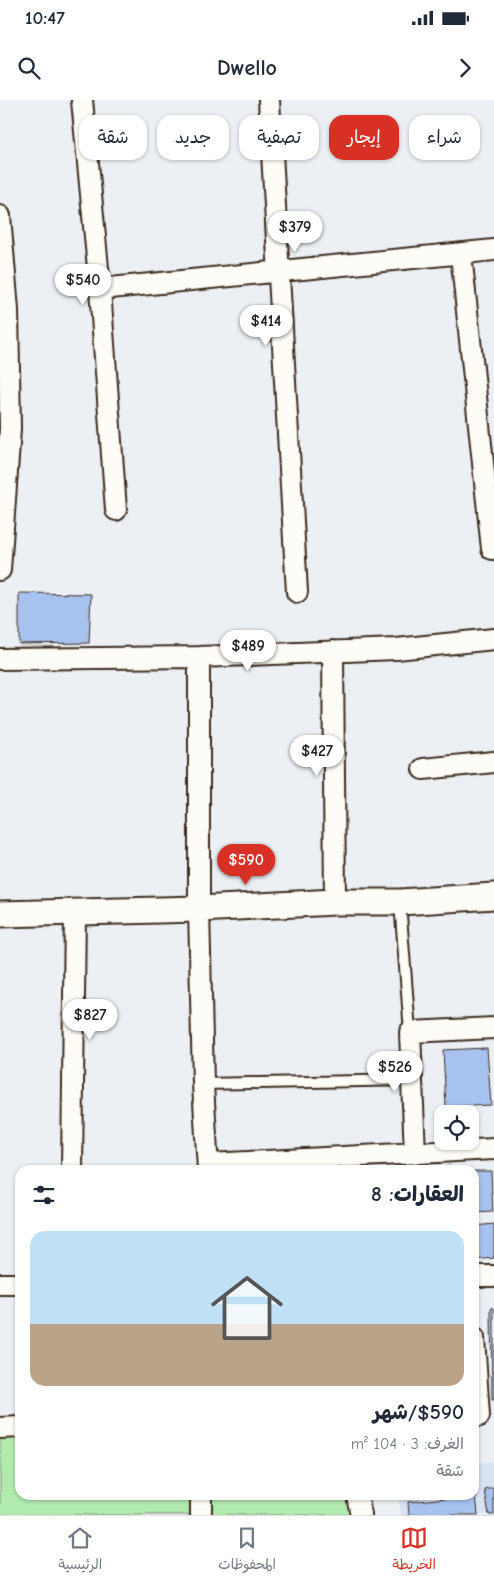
<!DOCTYPE html>
<html lang="ar">
<head>
<meta charset="utf-8">
<style>
  body { margin:0; font-family:"Comic Neue","Playpen Sans Arabic",sans-serif; background:#f6f6f7; color:#1f2937; direction:rtl; height:100vh; display:flex; flex-direction:column; font-size:19px; white-space:nowrap }
  * { box-sizing:border-box; margin:0 }
  p { font-size:16px; color:#747a83 }
  .icon { flex:none; width:28px; height:28px; fill:none; stroke:currentColor; stroke-width:2; stroke-linecap:round; stroke-linejoin:round }
  .map { position:relative; flex:1; overflow:hidden; direction:ltr }
  .side { position:absolute; left:15px; top:1065px; width:464px; height:335px; display:flex; flex-direction:column; background:#fff; border-radius:15px; box-shadow:0 1px 4px #0004; direction:rtl }
  .side>* { flex:none }
  .top-card { position:absolute; left:15px; top:15px; width:465px; height:45px; direction:rtl; display:flex; gap:10px }
  .fabs { position:absolute; left:434px; top:1005px; display:grid; gap:10px }
  .fabs a { display:grid; place-items:center; width:45px; height:45px; border-radius:10px; background:#fff; box-shadow:0 1px 4px #0004; font-size:25px }
  .price { position:absolute; translate:-50% -42px; padding:0 11px; border-radius:18px; background:#fff; color:#222; font-size:16px; line-height:32px; filter:drop-shadow(0 1px 2px #0008) }
  .price::after { content:''; position:absolute; left:50%; top:30px; width:15px; height:11px; margin-left:-8px; background:inherit; clip-path:polygon(0 0,100% 0,50% 100%) }
  .price.on { background:#d93025; color:#fff }
  ul { padding:0; list-style:none }
  li { display:grid; align-content:center; gap:10px; height:265px; padding:0 15px }
  li+li { border-top:1px solid #e0e1e3 }
  li span { display:grid; place-items:center; height:155px; border-radius:15px; color:#555 }
  li>.icon { margin-inline-start:auto }
  span .icon { width:90px; height:90px; fill:#fffc; stroke-width:1 }
  li b { font-size:21px }
  h2 { display:flex; justify-content:space-between; align-items:center; height:60px; padding:0 15px; font-size:21px }
  .tag { padding:0 18px; border-radius:15px; background:#fff; box-shadow:0 1px 4px #0004; font-size:18px; line-height:45px }
  .tag.on { background:#d93025; color:#fff }
  .status { display:flex; justify-content:space-between; align-items:center; height:35px; padding:0 25px; background:#fff; direction:ltr }
  .status svg { height:14px; fill:currentColor }
  header { display:flex; justify-content:space-between; align-items:center; height:65px; padding:0 15px; background:#fff; font-size:22px; font-weight:700 }
  .dock { display:flex; justify-content:space-around; align-items:center; height:70px; border-top:1px solid #e0e1e3; background:#fff; font-size:14px; color:#747a83 }
  .dock a { display:grid; justify-items:center; gap:2px }
  .dock .on { color:#d93025 }
  .map>svg:first-child { display:block }
  .built { fill:#d7e2f3 }
  .green { fill:#b1eaae; stroke:#768a66 }
  .building { fill:#a7c2ef; stroke:#3b2a1e }
  .lines { fill:none; stroke-linecap:round; stroke-linejoin:round }
  .service-casing { stroke:#3b2a1e; stroke-width:14 }
  .minor-casing { stroke:#3b2a1e; stroke-width:24 }
  .tertiary-casing { stroke:#3b2a1e; stroke-width:29 }
  .service { stroke:#fdfcf7; stroke-width:10 }
  .minor { stroke:#fdfcf7; stroke-width:20 }
  .tertiary { stroke:#fdfcf7; stroke-width:25 }
</style>
</head>
<body>
<div class="status"><b>10:47</b><svg viewBox="0 0 49 12"><path d="M0 12V9h3v3zM5 12V6h3v6zM10 12V3h3v9zM15 12V0h3v12zM26 1h20v11H26zM47 4h2v5h-2z"/></svg></div>
<header><svg class="icon" aria-label="forward" viewBox="0 0 24 24"><path d="M9 5l7 7-7 7"/></svg>Dwello<svg class="icon" aria-label="search" viewBox="0 0 24 24"><circle cx="10" cy="10" r="6"/><path d="M15 15l6 6"/></svg></header>
<div class="map">
<svg width="494" height="1415" viewBox="0 0 494 1415">
  <rect width="100%" height="100%" fill="#ecf0f5"/>
  <filter id="ink" filterUnits="userSpaceOnUse"><feTurbulence type="fractalNoise" baseFrequency=".02" numOctaves="2"/><feDisplacementMap in="SourceGraphic" scale="10" xChannelSelector="R" yChannelSelector="G"/><feConvolveMatrix kernelMatrix="1 2 1 2 8 2 1 2 1" color-interpolation-filters="sRGB"/></filter>
  <g filter="url(#ink)">
    <!-- built -->
    <path class="built" d="M494,1361V1415H401L398,1395H474V1363Z"/>
    <!-- green -->
    <path class="green" d="M20,1329V1395H199V1415H0V1330Z
      M203,1395H354L358,1415H203Z"/>
    <!-- building -->
    <path class="building" d="M19,493L91,494L89,543L19,544Z
      M487,948L491,1005L446,1007L443,950Z
      M474,1071H491L493,1112L474,1113Z
      M494,1124V1158L474,1160V1126Z
      M491,1208H494V1300H492Z
      M494,1388V1415H489L485,1390Z
      M476,1395L478,1415H409L408,1402Z"/>
    <g class="lines">
      <!-- service casing -->
      <g class="service-casing">
        <path id="service" d="M400,802L410,932
          M203,984L412,980"/>
      </g>
      <!-- minor casing -->
      <g class="minor-casing">
        <path id="minor" d="M82,0L100,189L116,410
          M269,0L297,492
          M0,116L8,210L10,329L0,470
          M461,154L492,449
          M100,189L494,150
          M333,551L335,802
          M199,557V809L203,984L208,1070
          M0,559L199,557L396,549L494,539
          M423,669L494,662
          M415,1054L410,932L494,928
          M208,1064L494,1049
          M72,1070L75,811
          M474,1176H494
          M0,1184H20
          M474,1238L479,1316
          M0,1328L20,1327
          M357,1395L361,1415
          M201,1415V1395"/>
      </g>
      <!-- tertiary casing -->
      <g class="tertiary-casing">
        <path id="tertiary" d="M0,814L199,809L335,802H400L494,796"/>
      </g>
      <!-- service -->
      <use href="#service" class="service"/>
      <!-- minor -->
      <use href="#minor" class="minor"/>
      <!-- tertiary -->
      <use href="#tertiary" class="tertiary"/>
    </g>
  </g>
</svg>
<div class="fabs">
<a><svg class="icon" aria-label="locate" viewBox="0 0 24 24"><circle cx="12" cy="12" r="6"/><path d="M12 2v4M12 18v4M2 12h4M18 12h4"/></svg></a>
</div>
<b class="price" style="left:295px;top:153px">$379</b>
<b class="price" style="left:83px;top:206px">$540</b>
<b class="price" style="left:266px;top:247px">$414</b>
<b class="price" style="left:248px;top:572px">$489</b>
<b class="price" style="left:317px;top:677px">$427</b>
<b class="price on" style="left:246px;top:786px">$590</b>
<b class="price" style="left:90px;top:941px">$827</b>
<b class="price" style="left:395px;top:993px">$526</b>
<div class="top-card">
<a class="tag">شراء</a>
<a class="tag on">إيجار</a>
<a class="tag">تصفية</a>
<a class="tag">جديد</a>
<a class="tag">شقة</a>
</div>
<section class="side">
<h2>العقارات: 8<svg class="icon" aria-label="filters" viewBox="0 0 24 24"><path d="M4 7h16M4 17h16"/><circle cx="9" cy="7" r="2"/><circle cx="15" cy="17" r="2"/></svg></h2>
<ul>
<li><span style="background:linear-gradient(#bfe0f5 60%,#b9a48a 0)"><svg class="icon" aria-label="home" viewBox="0 0 24 24"><path d="M3 11l9-7 9 7M6 9v11h12V9"/></svg></span><div><b>$590/شهر</b><p>الغرف: 3 · 104 m²</p><p>شقة</p></div></li>
</ul>
</section>
</div>
<nav class="dock">
<a class="on"><svg class="icon" aria-label="map" viewBox="0 0 24 24"><path d="M3 6l6-2 6 2 6-2v14l-6 2-6-2-6 2zM9 4v14M15 6v14"/></svg>الخريطة</a>
<a><svg class="icon" aria-label="saved" viewBox="0 0 24 24"><path d="M7 4h10v16l-5-4-5 4z"/></svg>المحفوظات</a>
<a><svg class="icon" aria-label="home" viewBox="0 0 24 24"><path d="M3 11l9-7 9 7M6 9v11h12V9"/></svg>الرئيسية</a>
</nav>
</body>
</html>
